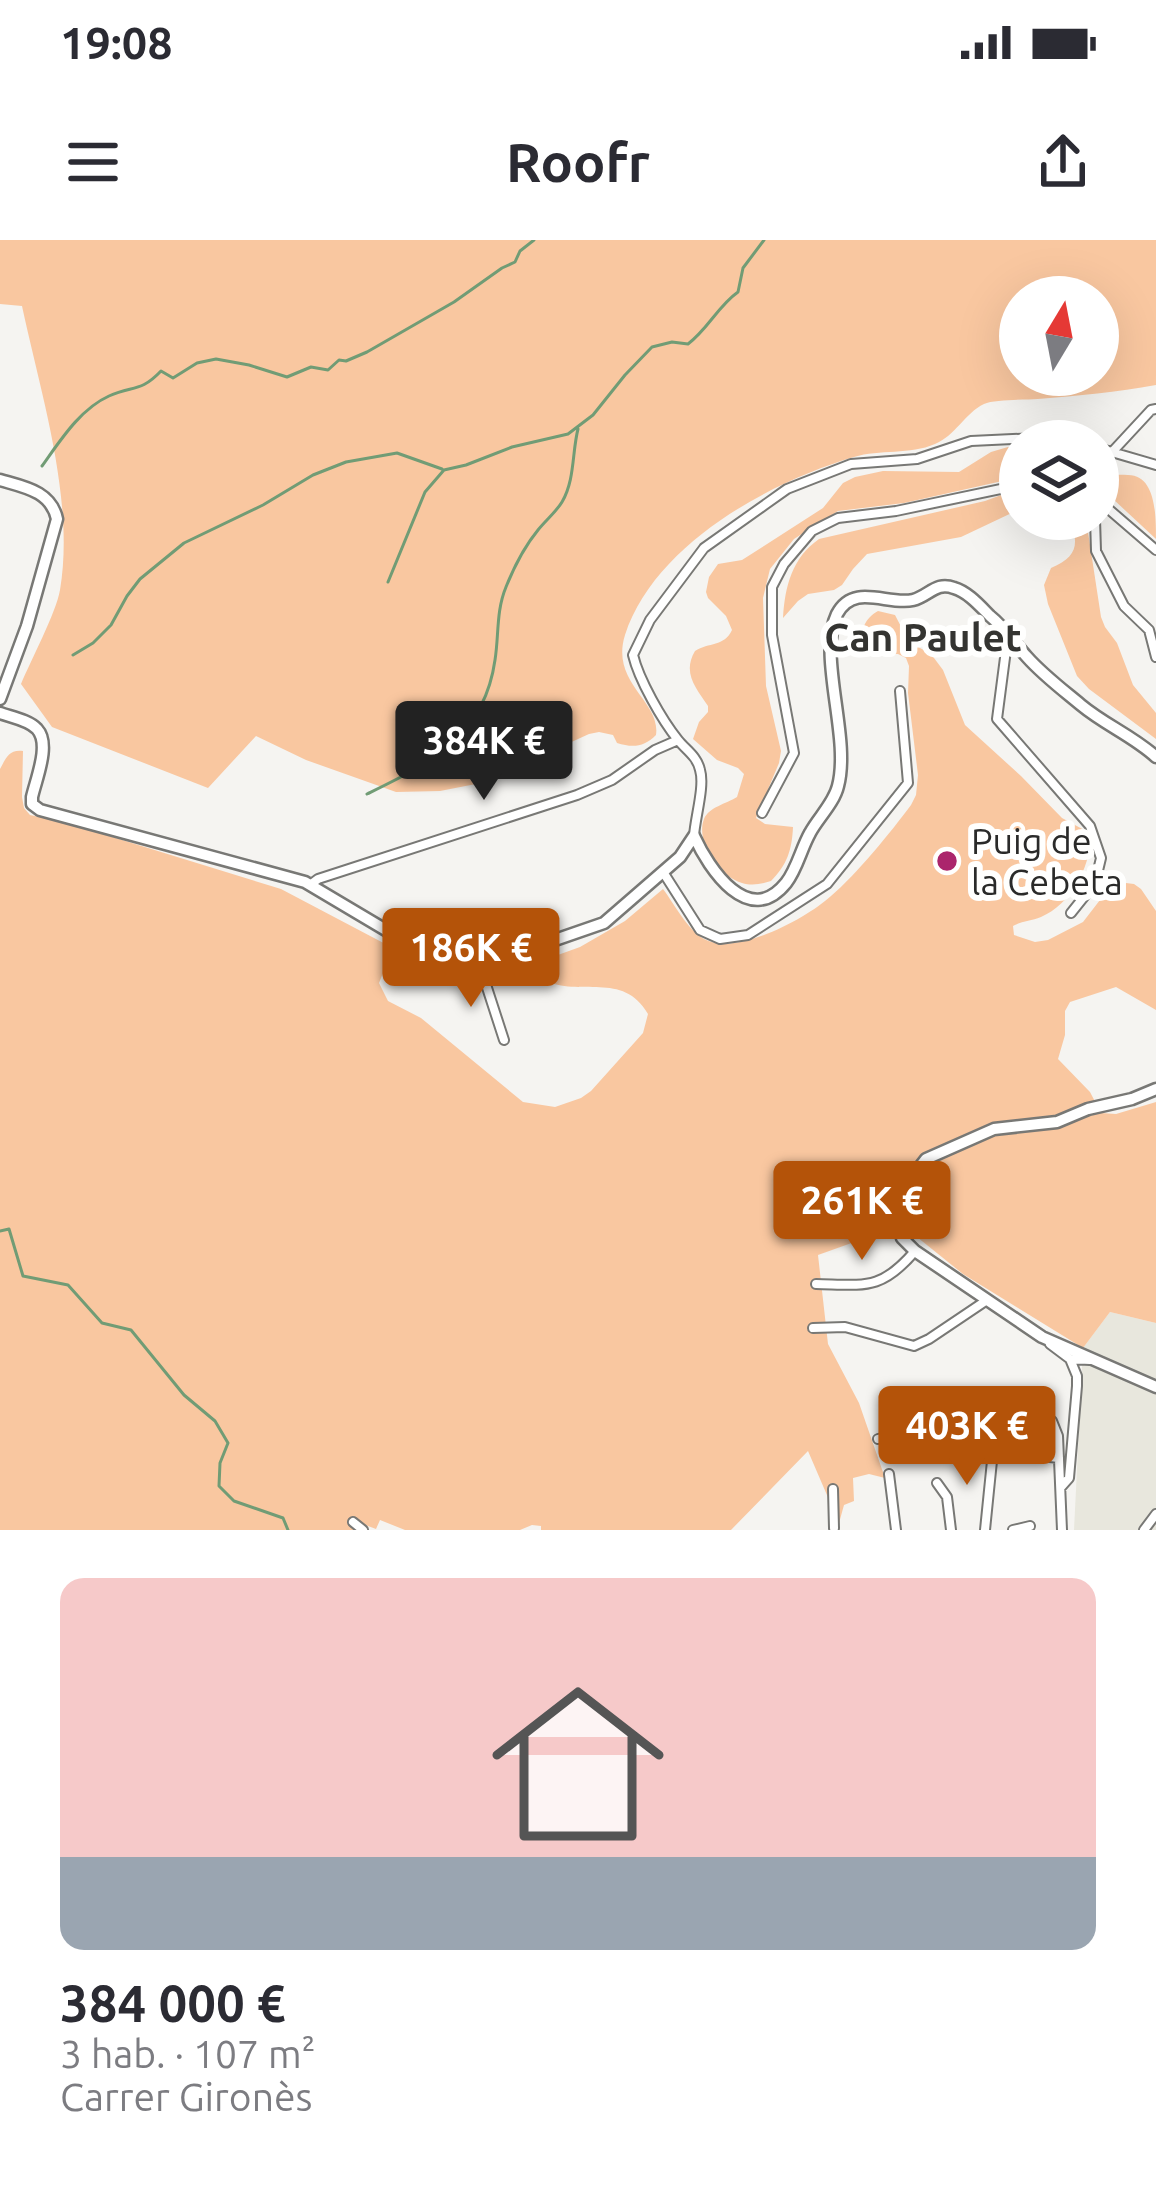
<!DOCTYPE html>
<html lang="es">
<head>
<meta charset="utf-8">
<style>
  body { margin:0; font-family:Ubuntu,sans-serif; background:#f7f7f7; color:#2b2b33; height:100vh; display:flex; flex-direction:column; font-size:45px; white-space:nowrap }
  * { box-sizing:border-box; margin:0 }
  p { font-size:39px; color:#7c7c81 }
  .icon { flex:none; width:66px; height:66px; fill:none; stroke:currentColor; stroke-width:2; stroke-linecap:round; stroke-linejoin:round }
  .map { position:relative; height:1290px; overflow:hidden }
  .sheet { display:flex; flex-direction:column; background:#fff; flex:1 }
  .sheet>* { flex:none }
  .needle { width:78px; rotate:10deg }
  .fabs { position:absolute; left:999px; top:36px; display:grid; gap:24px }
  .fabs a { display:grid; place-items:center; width:120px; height:120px; border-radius:50%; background:#fff; box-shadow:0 12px 48px #0002; font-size:60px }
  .price { position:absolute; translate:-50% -102px; padding:0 27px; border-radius:12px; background:#b45309; color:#fff; font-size:39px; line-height:78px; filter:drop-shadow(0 3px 6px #0008) }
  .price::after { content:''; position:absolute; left:50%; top:72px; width:36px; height:27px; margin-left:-18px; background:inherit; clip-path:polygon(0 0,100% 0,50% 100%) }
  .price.on { background:#222; color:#fff }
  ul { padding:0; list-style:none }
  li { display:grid; align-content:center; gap:24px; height:636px; padding:0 60px }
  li+li { border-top:3px solid #e1e1e2 }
  li span { display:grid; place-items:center; height:372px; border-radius:24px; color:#555 }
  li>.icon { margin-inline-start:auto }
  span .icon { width:216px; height:216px; fill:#fffc; stroke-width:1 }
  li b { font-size:51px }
  .status { display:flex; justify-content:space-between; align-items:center; height:84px; padding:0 60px; background:#fff; direction:ltr }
  .status svg { height:33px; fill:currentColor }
  header { display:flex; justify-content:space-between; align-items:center; height:156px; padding:0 60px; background:#fff; font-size:54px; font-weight:700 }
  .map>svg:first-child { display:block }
  .built { fill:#e8e7dd }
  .green { fill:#f9c7a0; fill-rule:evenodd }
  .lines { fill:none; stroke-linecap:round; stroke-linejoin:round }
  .stream { stroke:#719c75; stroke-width:3 }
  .minor-casing { stroke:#787875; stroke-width:12 }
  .tertiary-casing { stroke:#787875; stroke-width:15 }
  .minor { stroke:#fff; stroke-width:8 }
  .tertiary { stroke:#fff; stroke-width:10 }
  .poi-dot { fill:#ab256c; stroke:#fffffe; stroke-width:4.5 }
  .labels { text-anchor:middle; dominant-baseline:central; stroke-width:12; stroke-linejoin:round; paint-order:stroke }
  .poi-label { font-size:36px; fill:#2a2a29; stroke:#fffffe; text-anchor:start }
  .neighbourhood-label { font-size:39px; font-weight:bold; fill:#343431; stroke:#fffffe }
</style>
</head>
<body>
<div class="status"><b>19:08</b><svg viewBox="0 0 49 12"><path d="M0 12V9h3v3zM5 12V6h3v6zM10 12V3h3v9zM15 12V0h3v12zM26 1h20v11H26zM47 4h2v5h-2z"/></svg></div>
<header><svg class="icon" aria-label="menu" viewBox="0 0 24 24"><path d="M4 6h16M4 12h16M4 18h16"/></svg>Roofr<svg class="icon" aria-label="share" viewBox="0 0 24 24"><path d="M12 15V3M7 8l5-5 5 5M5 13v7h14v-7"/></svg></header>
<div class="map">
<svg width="1156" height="1290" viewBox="0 0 1156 1290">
  <rect width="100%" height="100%" fill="#f5f4f1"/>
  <!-- built -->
  <path class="built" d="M1110,1072L1156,1083V1290H1074L1083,1108Z"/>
  <!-- green -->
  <path class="green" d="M0,0H1156V145C1117,152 1078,156 1038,159C1025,160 995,159 984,164C965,173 955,196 935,204C910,215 880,209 854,217C769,242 654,305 625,395C610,443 661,461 656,495C644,507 633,508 617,503L613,495L599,492L589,494L530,521L515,534L486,542L440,551L396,552L306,520L256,496L208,548L52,487L21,444C31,420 56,373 60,350C75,260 41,155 22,66L0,64ZM1020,57H1098V135H1020Z
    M1008,207L1020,208V237L904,263L838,271L794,299L770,329L763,358L766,446L781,511L779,523L756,578L765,584L793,587C792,610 787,625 771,641C762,644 752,646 742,643C720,637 695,602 704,579C709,567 726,564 737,557L744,534L738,528L717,520L693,499L699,482L708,472V466C696,448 682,433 695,411C709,402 724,407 732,390L726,376L708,358L706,352L709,337L718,324L742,320L823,268L843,243L855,237L883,231L959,232L991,212Z
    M1098,233C1109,236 1117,234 1128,235C1156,235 1156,276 1156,299L1113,259L1098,250Z
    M1020,253V269L961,297L867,314L853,329L842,345L834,350L808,354L798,361L783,378C785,346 792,318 819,299L985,261L1004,254Z
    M1069,279H1081L1088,292L1101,377L1105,387L1117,403L1133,445L1156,473V499L1089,449L1077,436L1048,364L1044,345L1051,328C1077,317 1080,304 1069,279Z
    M878,371L895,375L909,402L931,414L943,430L965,485L1021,536L1062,578L1086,591L1091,598C1089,629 1071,664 1041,677C1031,681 1022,681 1013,686L1014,695L1035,702L1048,700L1083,682L1110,647L1118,642L1134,644L1141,649L1156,671V770L1116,747L1070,762L1065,771V795L1058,819L1090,852L1101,873L1116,874L1156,862V1083L1110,1072L1083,1108L963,1034L912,993L918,952L888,936L860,1000L818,1015L828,1104L859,1163L885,1238L869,1234L853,1238L854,1261L844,1265L839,1283L808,1211L731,1290H541V1286L532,1285L520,1290H405L380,1280L376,1289L360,1283L362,1290H0V529C6,518 9,509 23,511L22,557L24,568L30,575L67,583L281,649L393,708L379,743L388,761L421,778L523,862L555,867L581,858L591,851L643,793L648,774C623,730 579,758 544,740L547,723L555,716L580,707L625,681L663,649C675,665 687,689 704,699C736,717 807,678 831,656C856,635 891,592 911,565L916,555L918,535L908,453L909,426L906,418L898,414L866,413L860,404C862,389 864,379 878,371Z"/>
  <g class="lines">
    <!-- stream -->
    <path class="stream" d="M42,226C60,201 80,169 109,156C133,145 140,153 161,131L173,138L197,123L216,119L249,125L287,137L311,127L328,130L339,120L346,121L367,112L454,62L502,28L515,22L520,11L534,0
      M388,342L425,252L444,230L466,225L512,207L568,194L593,175L625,135L652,107L672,102L688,104C708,89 718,66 738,52L743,28L764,0
      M73,415L93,403L111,385L127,356L140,339L184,303L263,265L313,235L346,222L397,213L442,229
      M367,554C430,523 484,498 495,420C499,395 496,371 506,347C514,327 524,307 538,290C546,280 556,272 562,262C575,240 572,212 578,189
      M0,991L9,989L23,1036L68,1045L102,1083L131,1090L184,1155L215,1181L228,1203L220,1223L219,1246L234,1261L283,1278L288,1290"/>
    <!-- minor casing -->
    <g class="minor-casing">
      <path id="minor" d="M1098,208L1156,225
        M1113,211L1151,170L1156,169
        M1098,260L1156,310
        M1095,279L1096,311L1124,366L1149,390L1156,417
        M1012,398L1006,410L997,479L1090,586L1101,618L1095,643L1071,673
        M762,573L794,513L772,395V347L784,324L812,291L838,278L896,271L1020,245
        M694,596C695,578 705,546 700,530C697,516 686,510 678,500C662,480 639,440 633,415L650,380L704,308L787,249L851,224L917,219L971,201L1059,197L1075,201
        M663,632L700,690L720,699L748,695L827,644L908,543L900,451
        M310,645L318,639L577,555L612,540L655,510L678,500
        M480,726L504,800
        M816,1044C865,1045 881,1051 915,1011
        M813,1088L845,1087L914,1106L929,1099L987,1060
        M1050,1104L1070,1119L1090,1120
        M878,1199L934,1187L987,1163L1042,1174L1052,1181L1058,1196L1062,1290
        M889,1234L896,1290
        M937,1243L947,1257L951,1290
        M1061,1247L1069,1238L1077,1146V1136L1070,1119
        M833,1249L834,1288
        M353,1282L363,1290
        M985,1290L993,1211L1059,1218
        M1013,1290L1030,1286
        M1144,1290L1156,1274"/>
    </g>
    <!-- tertiary casing -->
    <g class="tertiary-casing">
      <path id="tertiary" d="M0,240C24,247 51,251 57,279L27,386L0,459
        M0,473C11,477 29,480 37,489C51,504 36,539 32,557V564L40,570L305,642L406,702L451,726L464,729L480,726L604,683L680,617L694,596
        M694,596C709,629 749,689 786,643C797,629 801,609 810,593C818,578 834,563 838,546C851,497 817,416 837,374C854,342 888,366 913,360C929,356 936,341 954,348C968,352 980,366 990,376C1005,388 1014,403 1027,417C1043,435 1063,450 1081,465C1105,485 1133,496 1156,517
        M1156,849L1132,859L1088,869L1057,882L994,889L926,919L916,932L909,961L900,983L902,998L915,1011L1042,1097L1156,1147"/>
    </g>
    <!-- minor -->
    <use href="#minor" class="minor"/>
    <!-- tertiary -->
    <use href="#tertiary" class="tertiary"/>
  </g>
  <!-- markers -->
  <circle class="poi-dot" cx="947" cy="621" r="12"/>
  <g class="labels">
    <!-- poi labels -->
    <g class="poi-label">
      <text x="971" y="600">Puig de<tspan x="971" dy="41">la Cebeta</tspan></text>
    </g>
    <!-- neighbourhood labels -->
    <g class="neighbourhood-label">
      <text x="923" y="396">Can Paulet</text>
    </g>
  </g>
</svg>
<div class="fabs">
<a><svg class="needle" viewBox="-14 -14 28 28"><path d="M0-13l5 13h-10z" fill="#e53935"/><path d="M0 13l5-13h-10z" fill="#7c7c81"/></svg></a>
<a><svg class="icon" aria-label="layers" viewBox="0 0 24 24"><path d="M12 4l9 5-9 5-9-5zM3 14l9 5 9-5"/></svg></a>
</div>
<b class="price on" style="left:484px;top:563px">384K €</b>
<b class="price" style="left:471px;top:770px">186K €</b>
<b class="price" style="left:862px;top:1023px">261K €</b>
<b class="price" style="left:967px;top:1248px">403K €</b>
</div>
<section class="sheet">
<ul>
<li><span style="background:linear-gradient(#f6c9c9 75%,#9aa5b1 0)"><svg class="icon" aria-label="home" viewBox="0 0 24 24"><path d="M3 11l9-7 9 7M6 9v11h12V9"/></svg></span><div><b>384 000 €</b><p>3 hab. · 107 m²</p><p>Carrer Gironès</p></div></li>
</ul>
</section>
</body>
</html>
